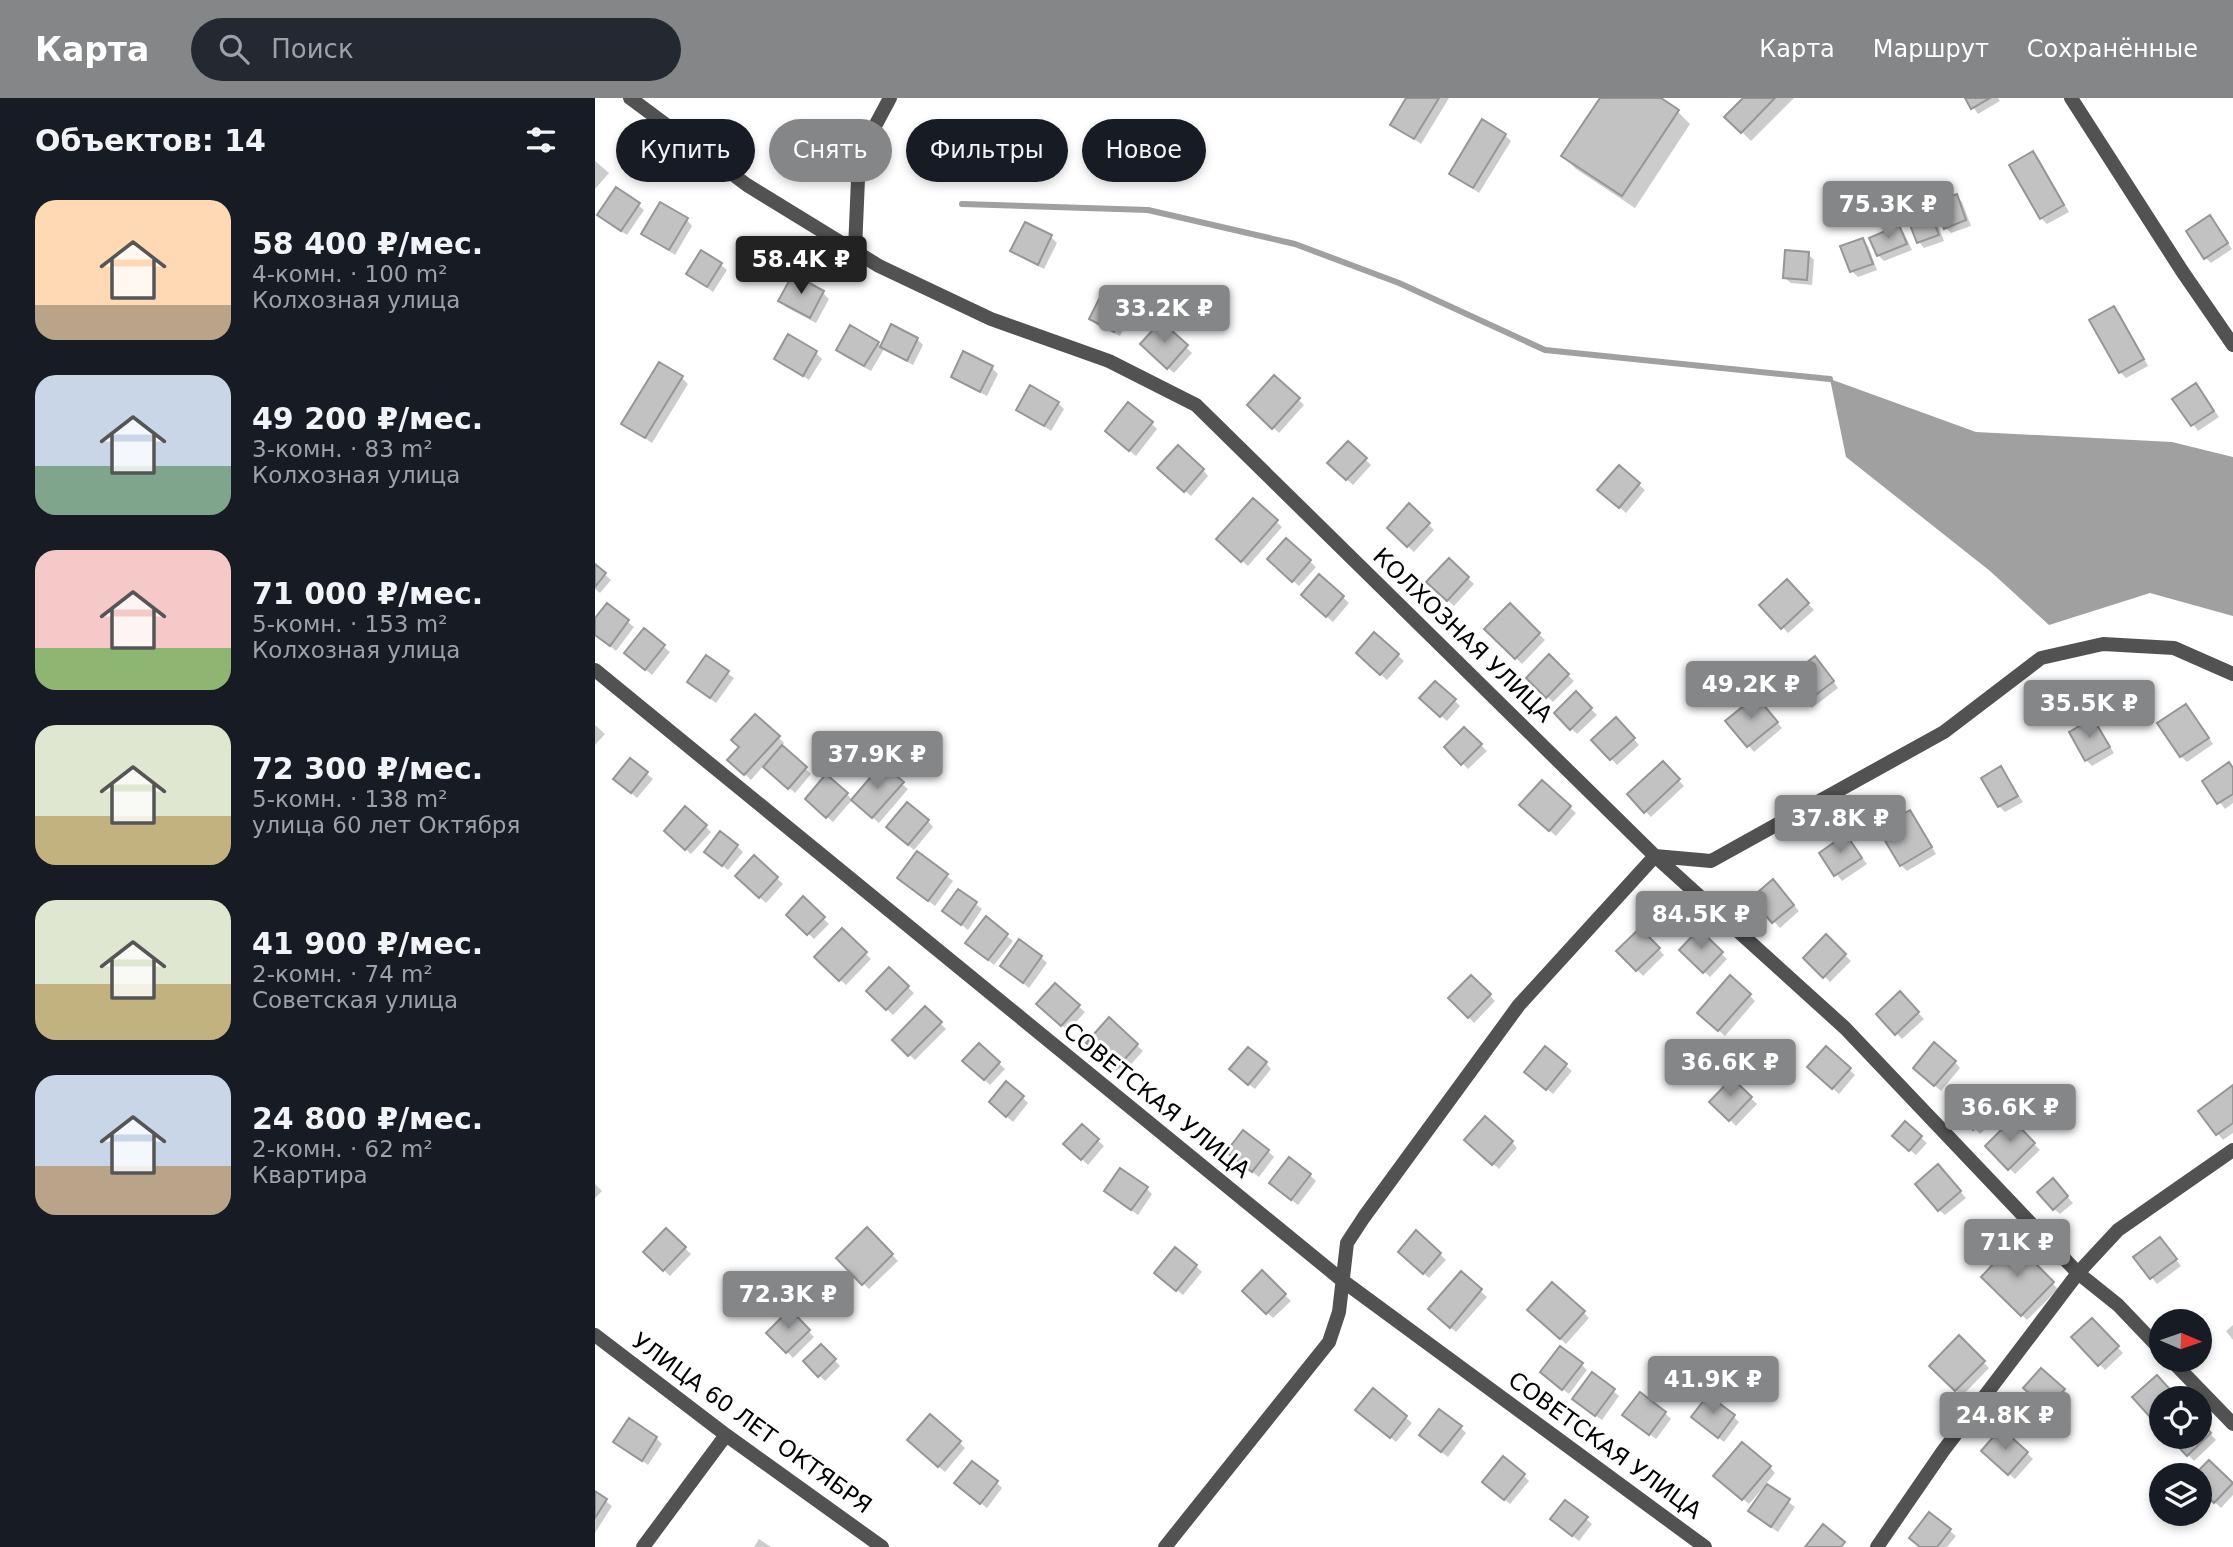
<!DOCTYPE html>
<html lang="ru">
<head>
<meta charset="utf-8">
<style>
  body { margin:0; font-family:"DejaVu Sans",sans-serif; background:#242831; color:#f1f3f6; height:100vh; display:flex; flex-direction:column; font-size:26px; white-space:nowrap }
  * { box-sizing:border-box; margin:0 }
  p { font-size:23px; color:#9ea1a6 }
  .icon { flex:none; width:38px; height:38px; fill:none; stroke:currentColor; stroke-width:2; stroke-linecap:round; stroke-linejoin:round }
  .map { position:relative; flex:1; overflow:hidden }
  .side { display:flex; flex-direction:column; background:#171b24; width:595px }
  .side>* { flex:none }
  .guide { position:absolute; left:21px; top:21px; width:665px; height:63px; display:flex; gap:14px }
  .needle { width:46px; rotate:92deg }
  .controls { position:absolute; left:1554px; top:1211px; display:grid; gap:14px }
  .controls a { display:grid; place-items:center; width:63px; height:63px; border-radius:50%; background:#171b24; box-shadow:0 4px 10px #0003; font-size:35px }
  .price { position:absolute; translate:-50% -60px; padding:0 16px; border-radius:7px; background:#858687; color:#fff; font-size:23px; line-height:46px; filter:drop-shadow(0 2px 4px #0008) }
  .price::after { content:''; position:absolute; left:50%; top:42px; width:21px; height:16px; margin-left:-10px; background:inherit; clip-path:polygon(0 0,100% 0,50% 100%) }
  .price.selected { background:#222; color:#fff }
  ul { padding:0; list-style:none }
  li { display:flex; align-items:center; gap:21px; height:175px; padding:0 35px }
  li span { display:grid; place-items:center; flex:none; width:196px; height:140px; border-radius:21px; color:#555 }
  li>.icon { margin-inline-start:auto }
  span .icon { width:84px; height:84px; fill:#fffc; stroke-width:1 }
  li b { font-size:30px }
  h2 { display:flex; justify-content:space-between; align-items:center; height:84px; padding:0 35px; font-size:30px }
  .chip { padding:0 24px; border-radius:32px; background:#171b24; box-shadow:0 4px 10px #0003; font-size:24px; line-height:63px }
  .chip.selected { background:#858687; color:#fff }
  header { display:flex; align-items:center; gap:42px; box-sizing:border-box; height:98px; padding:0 35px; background:#858687; color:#fff }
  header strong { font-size:33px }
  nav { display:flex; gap:38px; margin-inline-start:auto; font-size:24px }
  .search { width:490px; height:63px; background:#242831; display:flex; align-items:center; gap:18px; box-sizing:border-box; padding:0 24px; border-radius:38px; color:#9ea1a6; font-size:26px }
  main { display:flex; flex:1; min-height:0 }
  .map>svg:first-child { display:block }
  .water { fill:#a0a0a0 }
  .shadow { fill:#0003 }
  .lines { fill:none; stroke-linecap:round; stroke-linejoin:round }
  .stream { stroke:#a0a0a0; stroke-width:6 }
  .building { fill:#c2c2c2; stroke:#969696; stroke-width:2 }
  .street { stroke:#525252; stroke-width:14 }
  .labels { text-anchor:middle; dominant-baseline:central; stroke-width:6; stroke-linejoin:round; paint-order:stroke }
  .street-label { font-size:23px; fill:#000; stroke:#fff }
</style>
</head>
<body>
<header>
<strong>Карта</strong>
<div class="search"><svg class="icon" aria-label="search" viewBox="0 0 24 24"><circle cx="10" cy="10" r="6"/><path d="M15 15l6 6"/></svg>Поиск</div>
<nav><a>Карта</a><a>Маршрут</a><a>Сохранённые</a></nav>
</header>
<main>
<section class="side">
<h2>Объектов: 14<svg class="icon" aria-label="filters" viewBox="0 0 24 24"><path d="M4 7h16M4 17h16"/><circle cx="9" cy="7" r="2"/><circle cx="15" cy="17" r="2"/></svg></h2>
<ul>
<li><span style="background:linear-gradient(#ffd9b3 75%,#b9a48a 0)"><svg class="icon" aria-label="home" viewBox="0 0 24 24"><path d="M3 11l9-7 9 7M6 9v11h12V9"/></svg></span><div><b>58 400 ₽/мес.</b><p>4-комн. · 100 m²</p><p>Колхозная улица</p></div></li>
<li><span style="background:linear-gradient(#c9d6e8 65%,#7fa58c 0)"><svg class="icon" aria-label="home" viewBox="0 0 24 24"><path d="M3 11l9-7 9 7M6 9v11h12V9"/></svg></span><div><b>49 200 ₽/мес.</b><p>3-комн. · 83 m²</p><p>Колхозная улица</p></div></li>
<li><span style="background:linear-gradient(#f6c9c9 70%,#8fb573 0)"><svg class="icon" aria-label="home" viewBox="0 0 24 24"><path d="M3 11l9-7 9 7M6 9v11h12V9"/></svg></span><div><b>71 000 ₽/мес.</b><p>5-комн. · 153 m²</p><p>Колхозная улица</p></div></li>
<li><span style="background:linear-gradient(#dfe7d0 65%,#c2b280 0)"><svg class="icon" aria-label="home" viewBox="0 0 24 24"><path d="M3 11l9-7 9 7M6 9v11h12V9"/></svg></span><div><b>72 300 ₽/мес.</b><p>5-комн. · 138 m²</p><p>улица 60 лет Октября</p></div></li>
<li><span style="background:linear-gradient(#dfe7d0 60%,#c2b280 0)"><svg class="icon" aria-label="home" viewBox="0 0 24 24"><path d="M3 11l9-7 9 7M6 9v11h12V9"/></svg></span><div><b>41 900 ₽/мес.</b><p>2-комн. · 74 m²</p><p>Советская улица</p></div></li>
<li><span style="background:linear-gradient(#c9d6e8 65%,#b9a48a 0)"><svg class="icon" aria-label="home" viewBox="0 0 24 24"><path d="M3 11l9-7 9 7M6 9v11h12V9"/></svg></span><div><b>24 800 ₽/мес.</b><p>2-комн. · 62 m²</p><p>Квартира</p></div></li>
</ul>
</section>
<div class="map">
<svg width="1638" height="1449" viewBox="0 0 1638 1449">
  <rect width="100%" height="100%" fill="#fff"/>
  <!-- water -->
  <path class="water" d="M1235,281L1381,334L1577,344L1638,359V518L1555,495L1454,527L1395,473L1251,359Z"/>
  <!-- shadow -->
  <path class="shadow" d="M813,0H854L826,46L798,26Z
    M1007,0H1063L1082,13L1095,26L1040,110L981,71L968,58Z
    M1151,0H1199L1156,43L1132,19Z
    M1372,0H1403L1405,3L1383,16Z
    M910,37L916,43L884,95L856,75Z
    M1438,55L1444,61L1474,114L1452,126L1446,120Z
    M0,63L14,75L0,91Z
    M1361,98L1367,104L1376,128L1356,135L1351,130Z
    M43,107L49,112L32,137L10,123Z
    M1334,113L1340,119L1349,143L1329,150L1324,144Z
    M1615,119L1637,151L1616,165L1610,159Z
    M92,122L97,128L80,157L48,135Z
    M430,126L456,139L462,145L449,171L423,158L418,152Z
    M1304,129L1309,135L1317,152L1289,163L1283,157L1276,141Z
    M1267,142L1273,148L1282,172L1263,179L1257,173Z
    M1213,156L1219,162L1217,187L1196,185L1190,180Z
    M126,167L132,172L118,194L94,176Z
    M228,195L234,201L221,225L191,209L186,203Z
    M533,205L539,211L525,238L502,227L496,221Z
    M1519,210L1525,216L1553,268L1531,280L1525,274Z
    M566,226L597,255L579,275L553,252Z
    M322,241L328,247L318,267L289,251L276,273L249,258L243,252L283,245L287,249Z
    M221,255L227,261L214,282L182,261Z
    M369,256L397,270L403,276L392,298L364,284L358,278Z
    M679,279L709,307L684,335L654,307Z
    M87,280L93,286L57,345L28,325Z
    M1601,287L1624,319L1603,333L1580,301Z
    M463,305L469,311L456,333L423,311Z
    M556,325L562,331L541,358L518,339Z
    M753,345L776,367L758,387L734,365Z
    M1024,369L1050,392L1031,415L1011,398Z
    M608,372L613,378L596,398L571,376Z
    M658,403L687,429L653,468L623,441Z
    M814,408L839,432L819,454L794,430Z
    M691,443L721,469L704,488L680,467Z
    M854,462L879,486L859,508L833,484Z
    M0,468L16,482L5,495L0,491Z
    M725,478L754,505L738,524L714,503Z
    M1192,484L1219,512L1193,535L1167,508Z
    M12,507L39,529L21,553L0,536V523Z
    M915,508L950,542L927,566L892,531Z
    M49,533L75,554L57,577L37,560Z
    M780,537L809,563L792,582L769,561Z
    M111,559L139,580L121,605L94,584Z
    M954,559L979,583L958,604L933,580Z
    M1226,566L1243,590L1217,610L1193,581Z
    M981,596L1002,617L982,636L961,615Z
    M859,602L865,608L852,623L832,606Z
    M1167,606L1187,630L1159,654L1133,623Z
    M1591,608L1618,646L1592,664L1586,658Z
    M1021,621L1044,647L1022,667L999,642Z
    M1498,622L1519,655L1497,668L1491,662L1476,635Z
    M0,627L10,636L0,647Z
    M869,631L892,653L873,671L851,649Z
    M183,639L189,645L186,649L216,676L200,695L169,667L156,682L135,662Z
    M35,662L58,681L42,700L26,686Z
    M1068,665L1089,688L1056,719L1035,696Z
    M1406,671L1428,704L1410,714L1404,708Z
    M1638,671V705L1630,711L1609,683Z
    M947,684L981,715L961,738L933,713Z
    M307,686L313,691L284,725L264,708Z
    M252,696L257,702L238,724L218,707Z
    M1315,714L1320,720L1341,756L1312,773L1306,767Z
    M333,723L338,729L319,752L299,735Z
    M110,728L116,734L96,756L77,739Z
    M1251,739L1272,766L1247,783L1226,755Z
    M142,748L148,754L133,772L117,759Z
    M322,755L358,783L340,808L310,785Z
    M159,759L188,786L171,805L142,778Z
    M1183,789L1204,813L1185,830L1158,800Z
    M363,793L387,811L373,832L349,813Z
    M208,801L234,826L219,841L194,817Z
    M391,821L418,843L399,867L378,850Z
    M247,832L276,861L251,887L222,859Z
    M1045,832L1069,857L1048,878L1024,853Z
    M1104,834L1132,861L1115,879L1087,852Z
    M1231,839L1256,863L1235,884L1211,860Z
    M446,859L452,865L434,890L407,868Z
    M294,871L319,895L298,917L273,893Z
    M876,879L900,903L879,925L855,900Z
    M460,887L490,914L473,933L450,912Z
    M1305,896L1329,921L1307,941L1283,916Z
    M1154,897L1160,903L1130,938L1110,920Z
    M330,910L351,931L320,962L299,942Z
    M514,922L548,953L528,975L500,950Z
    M384,947L410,971L395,987L370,963Z
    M951,950L977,973L958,996L938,979Z
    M1231,950L1260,977L1244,996L1220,975Z
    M1360,964L1365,970L1346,993L1326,976Z
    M671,965L676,971L660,991L642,977Z
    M1137,982L1162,1006L1141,1028L1116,1003Z
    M1638,989V1035L1628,1042L1605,1013Z
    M1377,990L1404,1019L1385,1036L1358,1007Z
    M428,1000L433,1005L418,1024L402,1010Z
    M1417,1024L1445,1052L1420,1076L1392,1048Z
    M1310,1026L1332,1045L1321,1057L1305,1044Z
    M487,1028L509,1048L493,1067L471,1046Z
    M917,1044L922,1050L904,1071L877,1048Z
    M673,1053L679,1059L664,1079L639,1060Z
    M1349,1074L1371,1100L1350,1117L1344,1112Z
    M715,1077L721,1083L703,1107L682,1091Z
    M0,1086L7,1093L0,1100Z
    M1464,1089L1478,1105L1465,1116L1459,1111Z
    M551,1090L557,1096L543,1117L517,1099Z
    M272,1131L303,1163L274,1191L243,1160Z
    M71,1132L96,1156L75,1178L50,1154Z
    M1419,1147L1463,1191L1432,1222L1388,1179Z
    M1570,1147L1586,1168L1562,1186L1541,1159Z
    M845,1156L851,1162L834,1180L811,1159Z
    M601,1168L607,1174L588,1197L568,1180Z
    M667,1175L696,1203L678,1220L650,1193Z
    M866,1176L892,1199L861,1234L841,1217Z
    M195,1214L219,1239L198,1260L174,1235Z
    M988,1214L994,1220L971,1246L940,1218Z
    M1497,1223L1528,1255L1510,1272L1479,1239Z
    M1638,1227V1242L1631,1233Z
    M1364,1240L1394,1270L1367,1298L1336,1268Z
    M226,1248L245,1268L230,1283L211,1263Z
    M986,1266L992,1272L974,1296L953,1280Z
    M1562,1279L1582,1300H1566V1322L1563,1325L1540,1299Z
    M1431,1290L1469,1292L1474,1298L1459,1316Z
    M778,1292L817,1325L801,1344L768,1317Z
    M1018,1293L1024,1298L1007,1322L985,1307Z
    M1070,1315L1076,1321L1061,1341L1036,1322Z
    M1138,1318L1144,1324L1129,1344L1104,1325Z
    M1605,1325L1621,1342L1599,1363L1576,1339H1605Z
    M866,1330L871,1335L853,1359L832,1343Z
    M61,1340L67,1346L53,1367L21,1344Z
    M365,1345L370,1350L350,1374L320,1348Z
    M1432,1355L1438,1361L1420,1381L1394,1358Z
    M1614,1364L1638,1387V1397L1626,1410L1605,1390V1377H1602Z
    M1175,1369L1180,1375L1170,1387L1200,1409L1183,1434L1161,1419L1170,1391L1168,1390L1154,1406L1127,1383Z
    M928,1377L934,1383L915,1406L895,1389Z
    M402,1385L407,1390L392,1410L367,1391Z
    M0,1395L17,1408L0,1435Z
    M1334,1416L1361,1438L1352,1449H1326Z
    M991,1421L997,1426L984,1443L963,1426Z
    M164,1441L176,1449H159Z"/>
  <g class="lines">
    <!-- stream -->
    <path class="stream" d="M367,106L553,112L700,146L804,185L950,252L1235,281"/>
  </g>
  <!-- building -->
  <path class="building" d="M811,0H844L819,41L795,27Z
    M1005,0H1066L1084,12L1027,98L966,58Z
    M1148,0H1180L1146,35L1129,19Z
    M1370,0H1395L1376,11Z
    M887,21L911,36L878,90L854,76Z
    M1438,53L1469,107L1445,121L1414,67Z
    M21,89L45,105L26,133L2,117Z
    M1362,96L1371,122L1349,131L1339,104Z
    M65,104L93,120L74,152L46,136Z
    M1334,111L1344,137L1322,145L1312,119Z
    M1615,117L1633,145L1609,161L1591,133Z
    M430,124L457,137L443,167L415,153Z
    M1304,127L1312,146L1282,158L1274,140Z
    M1268,140L1278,166L1255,174L1245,148Z
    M106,152L127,165L112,189L91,176Z
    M1190,152L1214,154L1212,182L1188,180Z
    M198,176L229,193L215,220L183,203Z
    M509,191L534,204L519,234L494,221Z
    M1519,208L1549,261L1524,275L1494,222Z
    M566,223L593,247L572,271L545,246Z
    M296,226L323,240L312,263L285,249Z
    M255,227L284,244L269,268L241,252Z
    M193,236L222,253L208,278L179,261Z
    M368,253L398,268L385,294L356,279Z
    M64,264L88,278L50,340L26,326Z
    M679,277L705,300L677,331L652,307Z
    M1601,285L1619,313L1596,328L1577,301Z
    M435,287L464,304L449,328L421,312Z
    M533,304L558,324L534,353L510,333Z
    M753,343L772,360L751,382L732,365Z
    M583,347L609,371L589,394L562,370Z
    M1024,367L1045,385L1024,410L1002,392Z
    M658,400L683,422L646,464L621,441Z
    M814,405L835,425L812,449L792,430Z
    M691,440L716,462L697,484L672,461Z
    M854,460L874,479L852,503L831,484Z
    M0,466L11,475L0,489Z
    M724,476L749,498L731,519L706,497Z
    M1192,481L1214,505L1186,531L1164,507Z
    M12,505L34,522L15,548L0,537V520Z
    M915,505L945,535L920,561L889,531Z
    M49,530L70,547L50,572L29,555Z
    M779,534L804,556L785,577L761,555Z
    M954,556L974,576L951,600L931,580Z
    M111,557L134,573L115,600L92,584Z
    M1220,558L1239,583L1210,605L1191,581Z
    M840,583L861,601L845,619L824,600Z
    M981,593L997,610L975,632L959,615Z
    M1161,598L1183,624L1152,649L1130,623Z
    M1591,606L1614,640L1585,659L1562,625Z
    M160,616L185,638L149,677L132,662L144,649L136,642Z
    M1021,619L1040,640L1015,662L996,642Z
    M1498,620L1515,649L1490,663L1474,634Z
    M869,629L887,646L866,667L849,649Z
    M187,647L212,669L193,691L168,669Z
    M35,660L53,674L36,695L18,681Z
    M1068,663L1085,681L1049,715L1032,696Z
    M1634,664L1638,670V696L1622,706L1607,683Z
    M287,666L309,684L277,720L256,702Z
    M1406,668L1423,698L1403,709L1386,680Z
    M231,676L253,695L231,720L210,701Z
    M947,682L976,708L954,733L924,707Z
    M312,704L334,722L313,747L291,729Z
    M90,708L112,727L90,752L69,733Z
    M1315,712L1337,749L1305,768L1283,731Z
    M125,733L143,747L127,768L109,754Z
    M1251,736L1267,760L1239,778L1224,755Z
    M322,753L353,776L333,803L302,780Z
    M159,757L183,779L164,800L140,778Z
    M1178,781L1199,807L1177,825L1156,800Z
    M363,791L382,804L366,827L347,813Z
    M208,798L230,819L212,837L191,817Z
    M391,818L413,836L393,862L370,845Z
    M247,830L272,854L244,883L219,859Z
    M1045,830L1065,850L1041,873L1021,853Z
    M1104,831L1128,854L1108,875L1084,852Z
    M1231,836L1251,856L1228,880L1208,860Z
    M424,841L447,858L428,885L405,868Z
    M294,869L314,888L291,912L271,893Z
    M876,877L896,896L873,920L853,900Z
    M1135,877L1156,896L1123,933L1102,915Z
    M460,885L485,907L466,928L441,906Z
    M1305,893L1324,914L1300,937L1281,916Z
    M330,908L347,924L313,958L297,942Z
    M514,919L543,946L521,971L491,945Z
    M1339,944L1361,963L1339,988L1318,970Z
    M384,945L405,964L389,982L367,963Z
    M950,948L972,966L951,992L929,974Z
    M1231,948L1256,970L1237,991L1212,969Z
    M653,949L672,964L653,987L634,971Z
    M1137,980L1157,999L1134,1023L1114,1004Z
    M411,983L429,998L411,1019L394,1004Z
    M1638,987V1025L1621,1037L1603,1013Z
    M1377,988L1399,1012L1378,1032L1356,1007Z
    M890,1018L918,1043L897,1067L869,1042Z
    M1417,1021L1440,1045L1413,1072L1390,1048Z
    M1310,1023L1327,1038L1314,1053L1297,1038Z
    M487,1026L504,1041L486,1062L468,1046Z
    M648,1032L674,1052L657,1074L631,1054Z
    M694,1059L716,1076L696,1102L674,1085Z
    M1343,1066L1366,1093L1343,1113L1320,1086Z
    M525,1070L553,1089L536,1112L509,1093Z
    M1458,1080L1473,1098L1458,1112L1442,1094Z
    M272,1129L298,1156L267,1187L241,1160Z
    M71,1130L91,1149L68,1173L48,1154Z
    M821,1132L846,1155L828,1176L803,1154Z
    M1565,1139L1582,1161L1555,1181L1538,1159Z
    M1419,1144L1459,1184L1426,1218L1386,1179Z
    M580,1149L602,1167L581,1193L559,1175Z
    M667,1172L691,1196L671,1216L647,1193Z
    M866,1173L887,1191L855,1230L833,1211Z
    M957,1184L990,1213L965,1241L932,1212Z
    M195,1211L215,1232L191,1255L171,1235Z
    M1497,1220L1524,1248L1503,1268L1476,1239Z
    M1364,1237L1390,1263L1360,1293L1334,1268Z
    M226,1246L241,1261L223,1279L208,1263Z
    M965,1248L988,1265L967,1292L945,1274Z
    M1446,1270L1470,1291L1452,1311L1428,1290Z
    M997,1274L1020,1291L1000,1318L977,1301Z
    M1562,1277L1581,1298L1578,1300H1566V1311L1556,1320L1537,1299Z
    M778,1290L812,1318L795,1340L760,1312Z
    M1045,1294L1071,1314L1054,1337L1027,1317Z
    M1113,1297L1140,1317L1123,1340L1096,1319Z
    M844,1311L867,1328L846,1354L824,1337Z
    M335,1316L366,1343L343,1369L312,1342Z
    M34,1320L62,1339L47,1363L18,1344Z
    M1605,1323L1616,1335L1592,1358L1574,1339H1605Z
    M1406,1330L1433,1354L1413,1377L1386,1353Z
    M1147,1344L1176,1368L1147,1402L1118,1378Z
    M908,1358L930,1376L909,1402L887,1384Z
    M1614,1362L1638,1385L1619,1405L1605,1392V1377H1599Z
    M377,1363L403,1383L385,1406L359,1385Z
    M1172,1386L1195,1401L1176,1429L1153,1413Z
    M0,1393L12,1401L0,1420Z
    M970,1402L993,1419L977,1438L955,1421Z
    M1334,1414L1356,1431L1342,1449H1325L1314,1440Z
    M1228,1426L1250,1444L1246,1449H1210Z"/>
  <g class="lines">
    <!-- street -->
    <path class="street" d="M35,0L152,87L284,168L396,221L514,263L601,307L1060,758L1250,930L1483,1175L1523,1207L1566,1252
      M1476,0L1587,173L1638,247
      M260,151L264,58L295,0
      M0,572L748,1183L1110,1449
      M0,1237L131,1337L287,1449
      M1576,1262L1638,1326
      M48,1449L131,1337
      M570,1449L734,1244L744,1214L752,1145L769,1119L924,907L1060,758L1116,763L1349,634L1446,560L1508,546L1579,550L1638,576
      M1282,1449L1348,1353L1483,1175L1523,1132L1638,1052"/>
  </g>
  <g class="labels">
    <!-- street labels -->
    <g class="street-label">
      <text transform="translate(868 537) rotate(44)">КОЛХОЗНАЯ УЛИЦА</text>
      <text transform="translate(562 1002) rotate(39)">СОВЕТСКАЯ УЛИЦА</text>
      <text transform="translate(157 1325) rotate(36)">УЛИЦА 60 ЛЕТ ОКТЯБРЯ</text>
      <text transform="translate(1010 1347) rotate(36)">СОВЕТСКАЯ УЛИЦА</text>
    </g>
  </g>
</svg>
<div class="controls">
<a><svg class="needle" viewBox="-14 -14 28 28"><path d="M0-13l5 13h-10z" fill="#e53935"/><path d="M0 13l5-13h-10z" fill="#9ea1a6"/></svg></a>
<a><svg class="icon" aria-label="locate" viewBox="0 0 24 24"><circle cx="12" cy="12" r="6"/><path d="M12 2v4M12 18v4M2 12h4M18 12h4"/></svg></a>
<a><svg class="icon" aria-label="layers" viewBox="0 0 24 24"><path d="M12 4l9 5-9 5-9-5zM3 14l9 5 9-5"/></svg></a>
</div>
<b class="price" style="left:1293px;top:143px">75.3K ₽</b>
<b class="price selected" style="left:206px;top:198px">58.4K ₽</b>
<b class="price" style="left:569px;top:247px">33.2K ₽</b>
<b class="price" style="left:1156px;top:623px">49.2K ₽</b>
<b class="price" style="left:1494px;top:642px">35.5K ₽</b>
<b class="price" style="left:282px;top:693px">37.9K ₽</b>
<b class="price" style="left:1245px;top:757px">37.8K ₽</b>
<b class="price" style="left:1106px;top:853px">84.5K ₽</b>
<b class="price" style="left:1135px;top:1001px">36.6K ₽</b>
<b class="price" style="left:1415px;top:1046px">36.6K ₽</b>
<b class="price" style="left:1422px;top:1181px">71K ₽</b>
<b class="price" style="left:193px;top:1233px">72.3K ₽</b>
<b class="price" style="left:1118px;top:1318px">41.9K ₽</b>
<b class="price" style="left:1410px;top:1354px">24.8K ₽</b>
<div class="guide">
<a class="chip">Купить</a>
<a class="chip selected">Снять</a>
<a class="chip">Фильтры</a>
<a class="chip">Новое</a>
</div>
</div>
</main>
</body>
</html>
